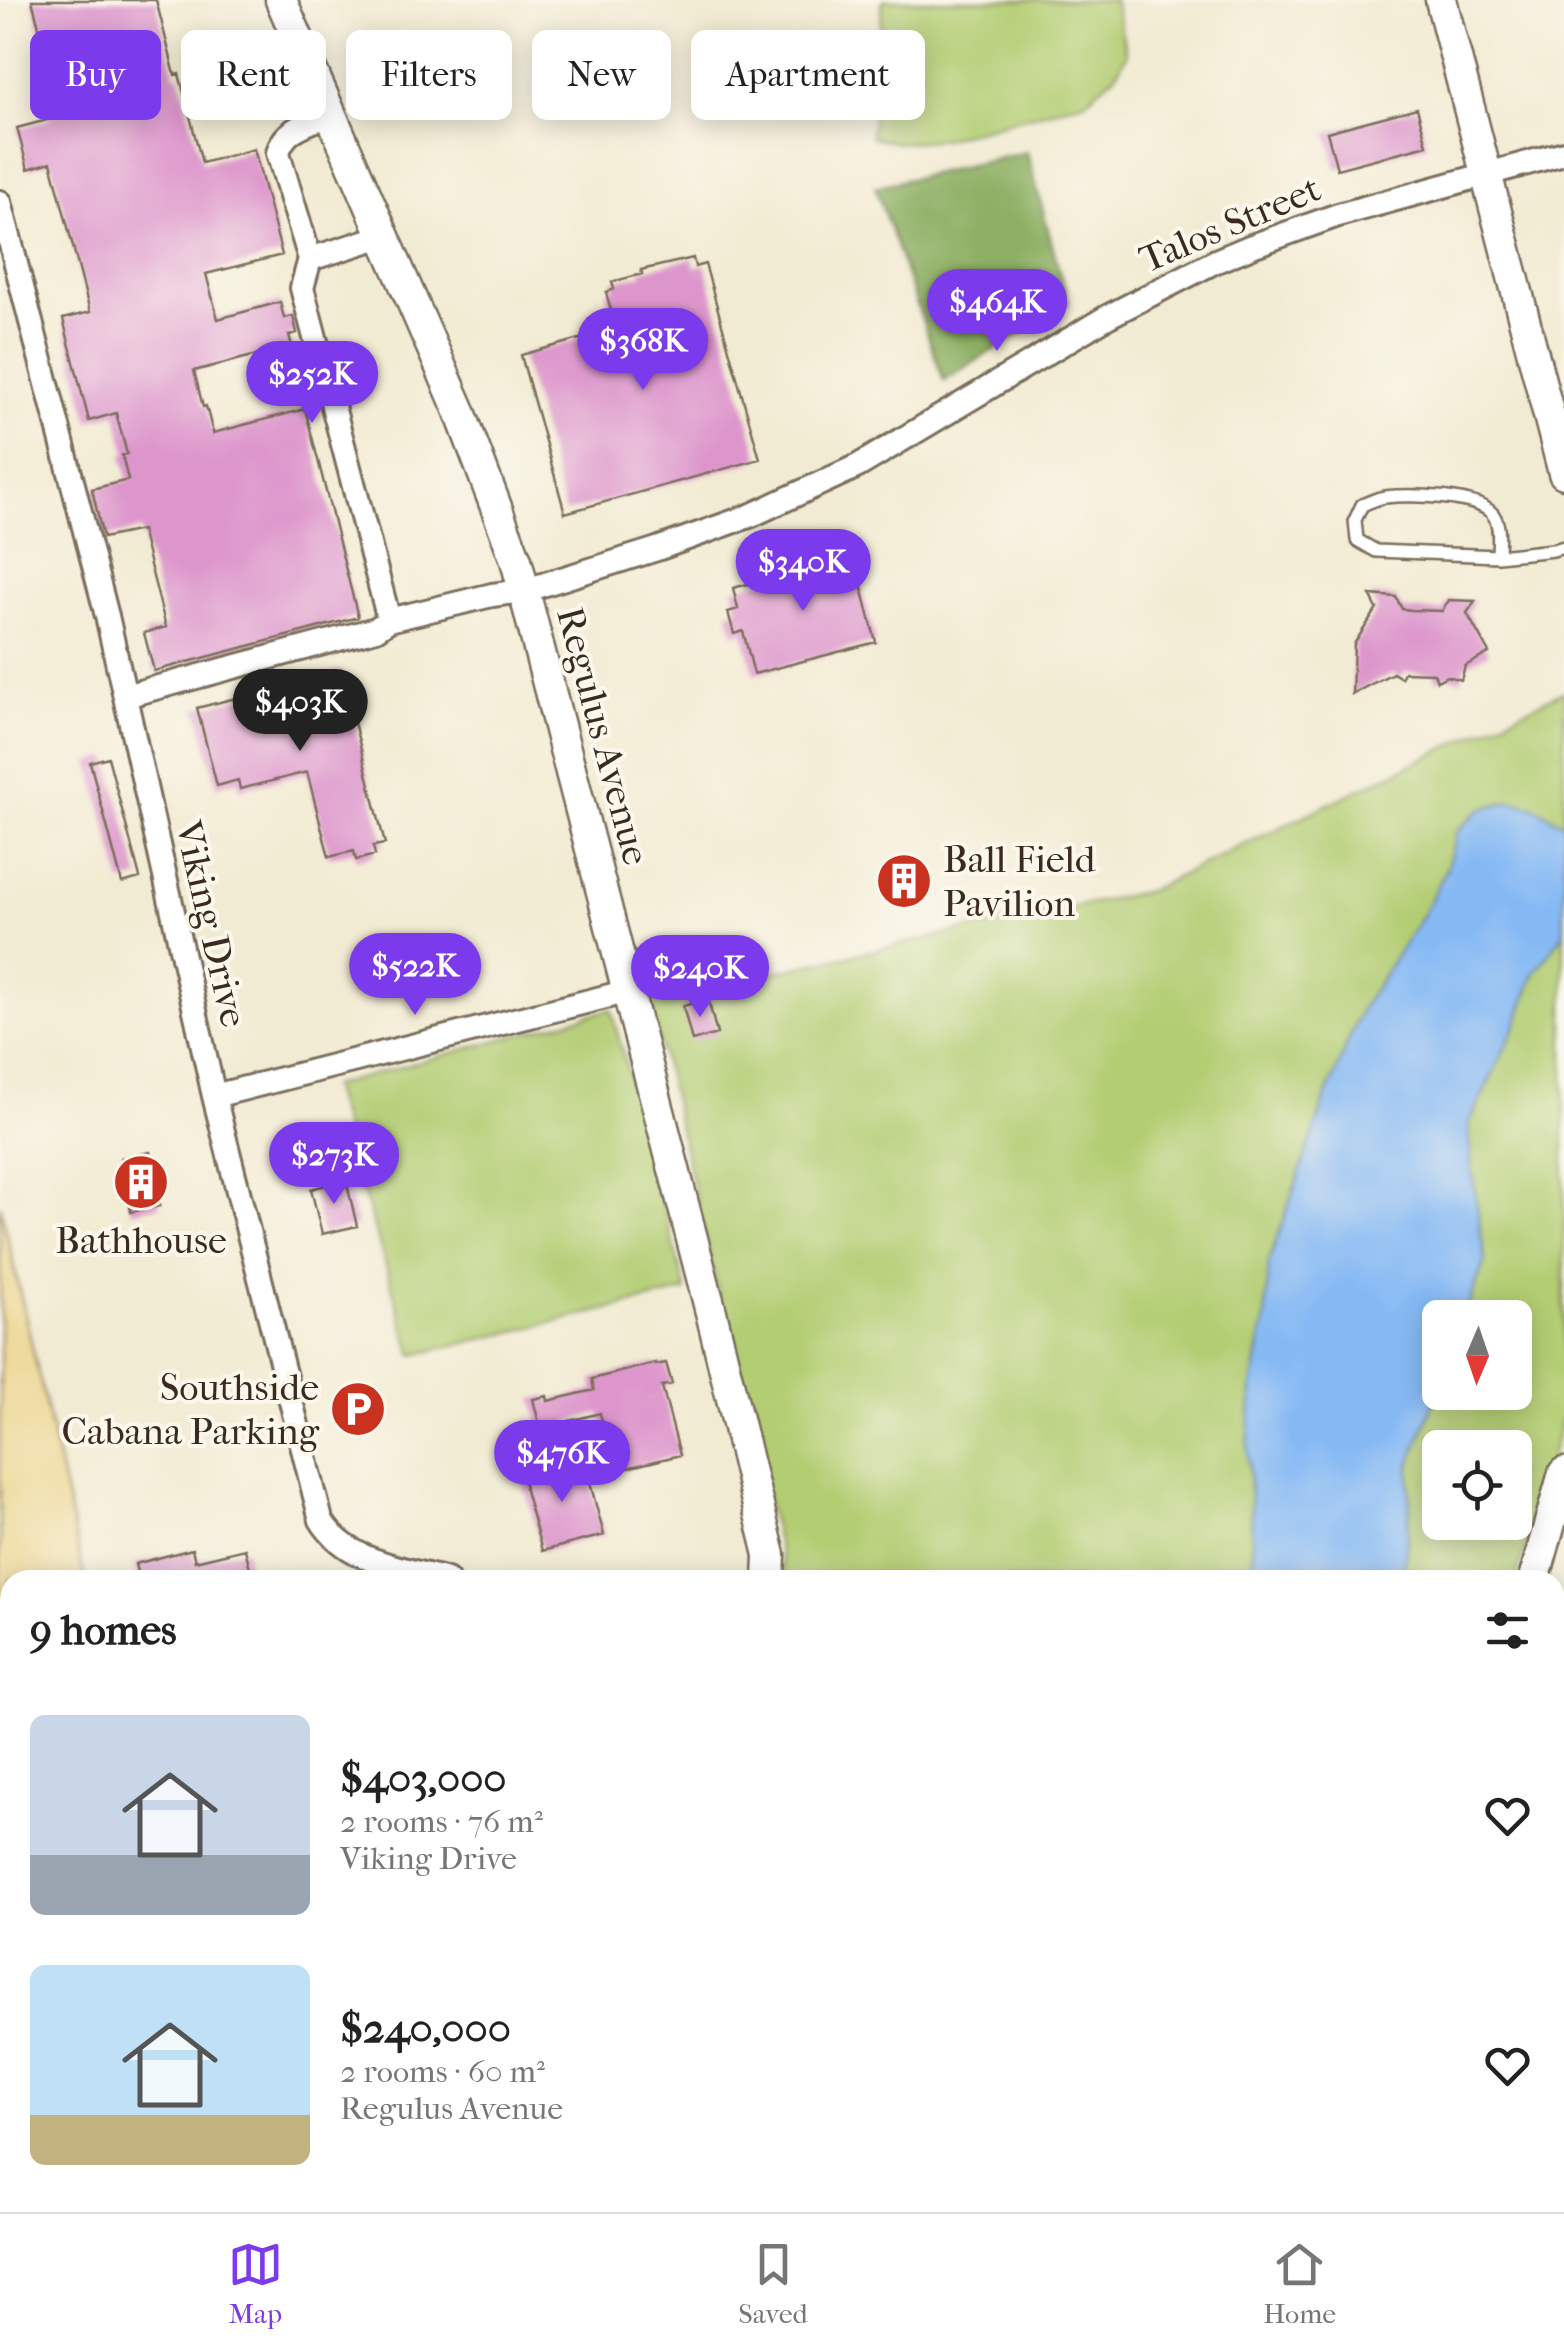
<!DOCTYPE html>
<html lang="en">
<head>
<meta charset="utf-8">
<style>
  body { margin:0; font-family:"IM FELL French Canon",serif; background:#f6f6f6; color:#222; height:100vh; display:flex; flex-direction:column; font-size:38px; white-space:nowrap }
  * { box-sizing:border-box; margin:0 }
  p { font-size:32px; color:#767676 }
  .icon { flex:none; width:55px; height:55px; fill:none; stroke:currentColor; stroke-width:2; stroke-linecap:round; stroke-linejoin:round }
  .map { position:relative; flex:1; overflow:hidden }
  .side { position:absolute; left:0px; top:1570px; width:1565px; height:642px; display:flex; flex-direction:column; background:#fff; border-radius:30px 30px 0 0; box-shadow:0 5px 25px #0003 }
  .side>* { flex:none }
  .hud { position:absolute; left:30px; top:30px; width:1000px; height:90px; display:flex; gap:20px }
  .needle { width:65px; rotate:182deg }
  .buttons { position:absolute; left:1422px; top:1300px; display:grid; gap:20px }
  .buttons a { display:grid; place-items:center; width:110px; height:110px; border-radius:15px; background:#fff; box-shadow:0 5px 25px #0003; font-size:50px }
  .price { position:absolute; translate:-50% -85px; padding:0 22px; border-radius:35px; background:#7c3aed; color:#fff; font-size:32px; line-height:65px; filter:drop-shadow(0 2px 5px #0008) }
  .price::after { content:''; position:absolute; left:50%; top:60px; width:30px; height:22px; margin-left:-15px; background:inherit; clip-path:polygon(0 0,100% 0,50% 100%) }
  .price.current { background:#222; color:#fff }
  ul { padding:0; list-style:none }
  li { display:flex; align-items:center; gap:30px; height:250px; padding:0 30px }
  li span { display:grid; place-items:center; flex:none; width:280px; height:200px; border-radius:15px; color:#555 }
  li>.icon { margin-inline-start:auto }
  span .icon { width:120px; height:120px; fill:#fffc; stroke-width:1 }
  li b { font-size:42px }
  h2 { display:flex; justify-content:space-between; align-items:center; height:120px; padding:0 30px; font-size:42px }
  .pill { padding:0 35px; border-radius:15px; background:#fff; box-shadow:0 5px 25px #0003; font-size:35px; line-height:90px }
  .pill.current { background:#7c3aed; color:#fff }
  .tabs { display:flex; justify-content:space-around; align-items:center; height:140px; border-top:2px solid #e0e0e0; background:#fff; font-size:28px; color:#767676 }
  .tabs a { display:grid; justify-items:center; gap:5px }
  .tabs .current { color:#7c3aed }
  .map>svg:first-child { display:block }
  .green { fill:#b3cd73; stroke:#777c48; stroke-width:2.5; fill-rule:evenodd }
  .forest { fill:#8eb065; stroke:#646d42; stroke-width:2.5 }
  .sand { fill:#eeda9e; stroke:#94825e; stroke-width:2.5 }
  .water { fill:#86b9f4; stroke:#607289; stroke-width:2.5 }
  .building { fill:#dd96cc }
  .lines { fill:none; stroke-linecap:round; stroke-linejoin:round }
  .service-casing { stroke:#7b6e5d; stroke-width:16 }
  .minor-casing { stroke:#7b6e5d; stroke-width:28 }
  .tertiary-casing { stroke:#7b6e5d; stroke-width:35 }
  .secondary-casing { stroke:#7b6e5d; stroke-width:38 }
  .service { stroke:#fff; stroke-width:11 }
  .minor { stroke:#fff; stroke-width:22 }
  .tertiary { stroke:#fff; stroke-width:30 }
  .secondary { stroke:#fae7c3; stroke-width:32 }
  .labels { text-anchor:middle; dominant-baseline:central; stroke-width:8; stroke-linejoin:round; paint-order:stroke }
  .street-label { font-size:38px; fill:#3b2a1e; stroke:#fbf7ec }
  .poi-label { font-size:38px; fill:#3b2a1e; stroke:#fbf7ec; text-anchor:start }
</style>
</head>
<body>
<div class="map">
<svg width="1564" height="2212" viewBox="0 0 1564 2212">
  <rect width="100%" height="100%" fill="#fbf7ec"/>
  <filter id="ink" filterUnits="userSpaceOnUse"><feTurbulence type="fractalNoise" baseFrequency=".01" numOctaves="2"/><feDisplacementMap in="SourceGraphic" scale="20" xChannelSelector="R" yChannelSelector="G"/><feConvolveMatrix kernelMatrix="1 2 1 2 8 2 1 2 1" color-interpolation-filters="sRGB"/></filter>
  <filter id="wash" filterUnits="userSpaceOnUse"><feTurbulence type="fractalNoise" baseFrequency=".0048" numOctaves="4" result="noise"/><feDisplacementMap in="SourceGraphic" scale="40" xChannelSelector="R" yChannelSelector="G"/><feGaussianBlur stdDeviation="2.25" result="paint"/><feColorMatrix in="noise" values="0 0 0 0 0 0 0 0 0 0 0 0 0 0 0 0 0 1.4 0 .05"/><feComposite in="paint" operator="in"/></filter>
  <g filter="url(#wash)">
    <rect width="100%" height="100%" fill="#f2ebd3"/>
    <!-- green -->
    <path class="green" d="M883,0H1114L1127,55L1115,75L1085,101L943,139L898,143L871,137Z
      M1564,691V1411L1516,1580H786L649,999L1148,891ZM1440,1318H1515V1392H1440ZM1440,1448H1515V1522H1440Z
      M611,1009L686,1291L413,1355L331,1086Z
      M825,2203H915L918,2212H826Z"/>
    <!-- forest -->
    <path class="forest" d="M1027,152L1068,303L944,381L875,187Z
      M1564,2125V2212H1438L1439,2203L1555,2202V2132Z
      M966,2203V2202L1385,2203L1384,2212H968Z"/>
    <!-- sand -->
    <path class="sand" d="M0,1204L85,1580H10V2202H211L212,2212H0Z"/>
    <!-- water -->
    <path class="water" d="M1510,801L1533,806L1564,824V933L1534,974L1518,1021L1469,1124L1471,1163L1485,1261L1464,1317L1440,1318V1386L1410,1465V1512L1403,1580H1254L1248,1449L1252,1387L1265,1320L1269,1261L1325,1100L1361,1009L1421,918L1446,870L1458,830L1481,809Z"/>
    <g id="blocks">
      <!-- building -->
      <path class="building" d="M32,0H156L175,75L179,74L202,163L254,149L282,255L206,274L218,319L280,302L284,318L293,316L297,333L289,335L292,346L194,371L203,407L206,406L213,433L305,409L358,617L154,671L144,633L166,627L141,530L103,538L92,489L128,480L122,455L127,454L116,413L89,421L63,319L90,312L51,162L28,169L17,128L51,119L45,91L55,89Z
        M1417,108L1427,145L1337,169L1327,132Z
        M693,258L695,267L705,264L760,459L565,513L521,355L616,329L606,292L614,289L612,282L642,274L641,270Z
        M848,551L850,557L854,556L876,642L754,674L743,631L734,634L728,612L738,609L733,588L824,564L823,558Z
        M1370,595L1396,597L1402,609L1412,610L1442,611L1449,600L1475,601L1467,613L1489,653L1465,666L1461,680L1447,676L1437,681L1434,673L1404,672L1401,678L1393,673L1352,694L1354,644L1377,609Z
        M341,671L385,844L373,846L375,855L356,860L354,851L329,857L307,772L240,789L238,780L217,786L197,708Z
        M108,757L140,878L122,883L90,762Z
        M885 881a19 19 0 1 1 38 0a19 19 0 1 1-38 0Z
        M708,999L717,1034L692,1041L683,1006Z
        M150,1152L160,1206L131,1212L121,1158Z
        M346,1180L357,1226L322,1234L311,1189Z
        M655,1363L656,1365L666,1363L672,1384L662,1386L680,1455L615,1471L600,1413L569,1421L570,1428L542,1435L533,1399L547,1396L548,1401L594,1390L592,1379Z
        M578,1458L582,1477L588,1475L604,1535L542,1551L525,1490L522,1472Z
        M192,1549L195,1561L245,1549L253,1580H139L135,1564Z"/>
    </g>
  </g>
  <g filter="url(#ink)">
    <use href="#blocks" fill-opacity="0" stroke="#7b6e5d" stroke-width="2.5"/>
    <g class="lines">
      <!-- service casing -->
      <g class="service-casing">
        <path id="service" d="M1498,556C1498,544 1501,527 1494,516C1482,495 1408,494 1385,497C1377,498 1370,502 1362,505L1355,520L1357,540L1376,551L1498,556L1553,550L1564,547"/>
      </g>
      <!-- minor casing -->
      <g class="minor-casing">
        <path id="minor" d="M331,114C309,123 284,128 278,153L310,259L302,288L389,620L492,595L523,591L657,549L752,515L858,466L1107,317L1216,261L1252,246L1338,215L1564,153
          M0,202L107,616L214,1096L321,1520C347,1563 403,1568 447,1580
          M310,259L383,236
          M125,696L376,629L389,620
          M214,1096L629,991
          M556,2202L566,2212
          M782,2202L784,2212"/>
      </g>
      <!-- tertiary casing -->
      <g class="tertiary-casing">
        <path id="tertiary" d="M281,0L459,409L516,560L711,1312L770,1555L769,1580
          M1441,0L1564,473
          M1534,1580L1564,1473
          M1409,2212L1410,2202"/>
      </g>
      <!-- secondary casing -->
      <g class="secondary-casing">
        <path id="secondary" d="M1555,1843L1564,1848
          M1555,1906L1564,1909"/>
      </g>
      <!-- service -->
      <use href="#service" class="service"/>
      <!-- minor -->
      <use href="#minor" class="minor"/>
      <!-- tertiary -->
      <use href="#tertiary" class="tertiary"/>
      <!-- secondary -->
      <use href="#secondary" class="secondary"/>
    </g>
  </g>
  <!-- icons -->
  <defs>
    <g id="building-disc" transform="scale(2.875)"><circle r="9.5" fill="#c8321e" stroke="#fbf7ec"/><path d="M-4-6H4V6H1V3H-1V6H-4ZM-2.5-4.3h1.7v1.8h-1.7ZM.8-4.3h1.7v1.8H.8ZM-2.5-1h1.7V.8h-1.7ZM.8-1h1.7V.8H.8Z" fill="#fff"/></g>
    <g id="parking-disc" transform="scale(2.875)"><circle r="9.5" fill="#c8321e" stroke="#fbf7ec"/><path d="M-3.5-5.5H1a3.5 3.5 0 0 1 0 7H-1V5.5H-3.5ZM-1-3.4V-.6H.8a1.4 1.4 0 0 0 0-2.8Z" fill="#fff"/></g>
  </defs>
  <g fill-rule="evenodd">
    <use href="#building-disc" x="904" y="881"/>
    <use href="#building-disc" x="141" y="1182"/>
    <use href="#parking-disc" x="358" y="1409"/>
  </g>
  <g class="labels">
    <!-- street labels -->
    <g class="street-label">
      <text transform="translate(1230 224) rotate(-23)">Talos Street</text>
      <text transform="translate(603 736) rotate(75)">Regulus Avenue</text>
      <text transform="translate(211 924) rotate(77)">Viking Drive</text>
    </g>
    <!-- poi labels -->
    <g class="poi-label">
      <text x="943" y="859">Ball Field<tspan x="943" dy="44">Pavilion</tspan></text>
      <text x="141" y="1240" text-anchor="middle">Bathhouse</text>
      <text x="319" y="1387" text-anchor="end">Southside<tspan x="319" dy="44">Cabana Parking</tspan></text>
    </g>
  </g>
</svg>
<div class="buttons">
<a><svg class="needle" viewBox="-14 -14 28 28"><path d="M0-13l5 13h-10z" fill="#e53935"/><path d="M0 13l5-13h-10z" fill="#767676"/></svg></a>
<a><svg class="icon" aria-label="locate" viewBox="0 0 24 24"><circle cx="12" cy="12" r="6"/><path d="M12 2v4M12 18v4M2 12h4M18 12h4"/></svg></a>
</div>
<b class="price" style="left:997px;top:354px">$464K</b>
<b class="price" style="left:643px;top:393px">$368K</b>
<b class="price" style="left:312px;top:426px">$252K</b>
<b class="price" style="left:803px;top:614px">$340K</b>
<b class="price current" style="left:300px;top:754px">$403K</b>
<b class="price" style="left:415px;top:1018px">$522K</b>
<b class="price" style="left:700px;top:1020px">$240K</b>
<b class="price" style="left:334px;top:1207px">$273K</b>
<b class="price" style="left:562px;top:1505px">$476K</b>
<div class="hud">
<a class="pill current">Buy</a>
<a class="pill">Rent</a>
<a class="pill">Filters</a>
<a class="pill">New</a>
<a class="pill">Apartment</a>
</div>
<section class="side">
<h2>9 homes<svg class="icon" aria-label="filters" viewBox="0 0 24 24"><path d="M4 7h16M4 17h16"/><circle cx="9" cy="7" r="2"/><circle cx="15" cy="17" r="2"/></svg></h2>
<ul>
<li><span style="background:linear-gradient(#c9d6e8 70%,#9aa5b1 0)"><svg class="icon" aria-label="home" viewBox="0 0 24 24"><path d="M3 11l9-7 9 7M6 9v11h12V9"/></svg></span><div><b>$403,000</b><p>2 rooms · 76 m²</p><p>Viking Drive</p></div><svg class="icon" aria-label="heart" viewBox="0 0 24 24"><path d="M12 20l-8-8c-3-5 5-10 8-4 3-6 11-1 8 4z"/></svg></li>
<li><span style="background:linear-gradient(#bfe0f5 75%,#c2b280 0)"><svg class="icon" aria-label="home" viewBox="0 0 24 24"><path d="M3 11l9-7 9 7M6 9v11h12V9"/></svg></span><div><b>$240,000</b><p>2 rooms · 60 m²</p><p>Regulus Avenue</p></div><svg class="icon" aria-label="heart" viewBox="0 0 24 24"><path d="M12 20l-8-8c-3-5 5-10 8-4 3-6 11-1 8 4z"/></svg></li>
</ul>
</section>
</div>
<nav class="tabs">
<a class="current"><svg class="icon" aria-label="map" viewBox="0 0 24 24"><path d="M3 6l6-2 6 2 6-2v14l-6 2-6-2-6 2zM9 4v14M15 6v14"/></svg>Map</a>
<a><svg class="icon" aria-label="saved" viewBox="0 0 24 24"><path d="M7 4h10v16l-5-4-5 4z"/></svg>Saved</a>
<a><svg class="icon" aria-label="home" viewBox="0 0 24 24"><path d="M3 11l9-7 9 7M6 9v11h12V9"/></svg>Home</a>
</nav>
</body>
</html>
